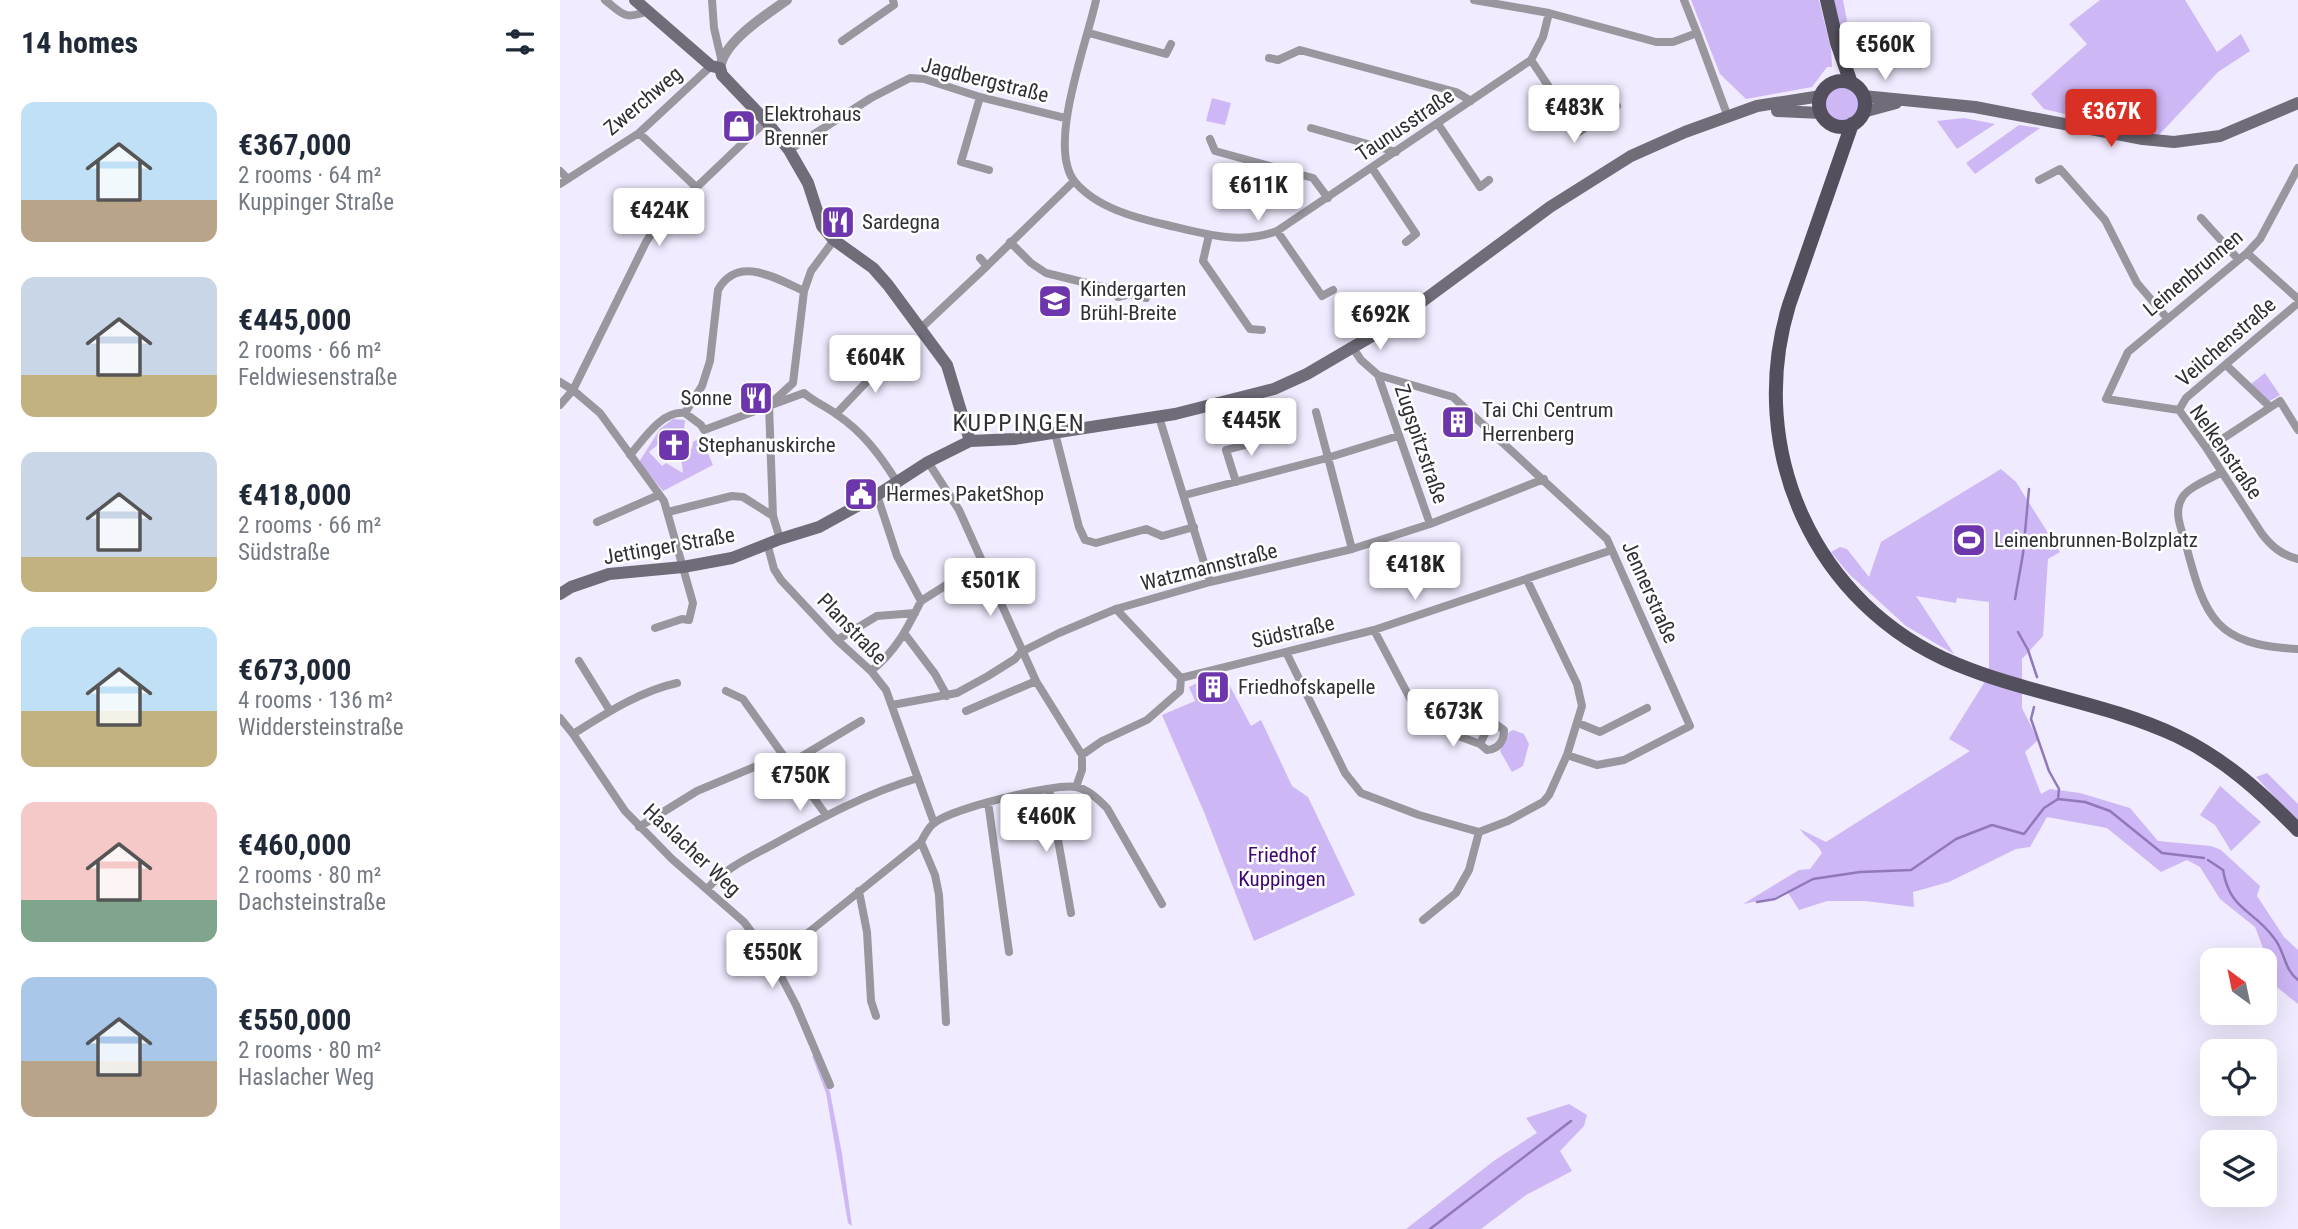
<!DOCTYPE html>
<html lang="en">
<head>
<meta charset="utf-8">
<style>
  body { margin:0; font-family:"Roboto Condensed",sans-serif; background:#f6f6f7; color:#1f2937; height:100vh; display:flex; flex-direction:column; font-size:26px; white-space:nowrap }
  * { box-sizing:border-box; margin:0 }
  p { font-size:23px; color:#747a83 }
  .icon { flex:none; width:38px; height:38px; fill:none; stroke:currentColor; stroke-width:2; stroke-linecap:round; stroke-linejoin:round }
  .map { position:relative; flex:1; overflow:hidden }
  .side { display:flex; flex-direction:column; background:#fff; width:560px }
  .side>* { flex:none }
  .needle { width:46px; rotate:327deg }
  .controls { position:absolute; left:1640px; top:948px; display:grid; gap:14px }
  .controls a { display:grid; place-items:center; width:77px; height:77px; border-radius:14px; background:#fff; box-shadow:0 7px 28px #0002; font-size:35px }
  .price { position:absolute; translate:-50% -60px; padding:0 16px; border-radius:7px; background:#fff; color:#222; font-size:23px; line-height:46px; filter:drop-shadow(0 2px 4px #0008) }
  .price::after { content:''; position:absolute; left:50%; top:42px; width:21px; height:16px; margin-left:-10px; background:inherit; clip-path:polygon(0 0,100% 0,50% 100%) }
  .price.current { background:#d93025; color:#fff }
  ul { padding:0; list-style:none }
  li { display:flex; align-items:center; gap:21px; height:175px; padding:0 21px }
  li span { display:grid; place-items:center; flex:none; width:196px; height:140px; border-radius:14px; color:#555 }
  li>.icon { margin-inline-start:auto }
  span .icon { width:84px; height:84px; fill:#fffc; stroke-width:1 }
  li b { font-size:30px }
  h2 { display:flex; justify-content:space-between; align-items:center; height:84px; padding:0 21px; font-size:30px }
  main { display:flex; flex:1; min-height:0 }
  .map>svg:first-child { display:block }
  .green { fill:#ceb7f5 }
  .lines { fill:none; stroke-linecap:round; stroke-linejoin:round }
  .stream { stroke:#9178b8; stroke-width:2.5 }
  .minor { stroke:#99969e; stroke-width:8 }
  .tertiary { stroke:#99969e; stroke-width:10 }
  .secondary { stroke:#706c78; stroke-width:12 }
  .primary { stroke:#534f5c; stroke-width:14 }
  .labels { text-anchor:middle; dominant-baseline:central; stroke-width:5; stroke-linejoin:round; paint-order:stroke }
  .street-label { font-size:21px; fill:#312f36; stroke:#fff }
  .poi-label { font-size:21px; fill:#312f36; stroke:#fff; text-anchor:start }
  .park-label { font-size:21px; fill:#400671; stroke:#fff }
  .quarter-label { font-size:24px; letter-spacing:2px; fill:#312f36; stroke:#fff }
</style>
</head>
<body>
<main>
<section class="side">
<h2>14 homes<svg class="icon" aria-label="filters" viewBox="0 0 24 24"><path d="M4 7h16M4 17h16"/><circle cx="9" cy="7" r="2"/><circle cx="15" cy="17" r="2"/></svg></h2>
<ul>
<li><span style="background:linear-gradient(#bfe0f5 70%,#b9a48a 0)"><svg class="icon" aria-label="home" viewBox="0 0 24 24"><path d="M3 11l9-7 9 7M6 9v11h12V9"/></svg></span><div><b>€367,000</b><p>2 rooms · 64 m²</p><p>Kuppinger Straße</p></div></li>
<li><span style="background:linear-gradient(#c9d6e8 70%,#c2b280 0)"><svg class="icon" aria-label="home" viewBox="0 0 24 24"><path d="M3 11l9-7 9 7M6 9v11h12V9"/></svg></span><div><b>€445,000</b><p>2 rooms · 66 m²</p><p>Feldwiesenstraße</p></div></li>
<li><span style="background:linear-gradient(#c9d6e8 75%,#c2b280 0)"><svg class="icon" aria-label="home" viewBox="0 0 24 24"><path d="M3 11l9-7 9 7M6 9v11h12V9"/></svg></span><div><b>€418,000</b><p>2 rooms · 66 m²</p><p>Südstraße</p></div></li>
<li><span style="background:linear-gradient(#bfe0f5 60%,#c2b280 0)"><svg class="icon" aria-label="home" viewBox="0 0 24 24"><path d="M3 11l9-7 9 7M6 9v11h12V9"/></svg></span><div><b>€673,000</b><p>4 rooms · 136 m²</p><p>Widdersteinstraße</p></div></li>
<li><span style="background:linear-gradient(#f6c9c9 70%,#7fa58c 0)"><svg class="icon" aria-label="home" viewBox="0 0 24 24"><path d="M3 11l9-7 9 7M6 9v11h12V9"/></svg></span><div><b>€460,000</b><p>2 rooms · 80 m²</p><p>Dachsteinstraße</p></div></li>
<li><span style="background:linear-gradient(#a9c7e8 60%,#b9a48a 0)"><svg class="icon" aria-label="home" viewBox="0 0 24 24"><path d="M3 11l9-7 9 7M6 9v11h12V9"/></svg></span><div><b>€550,000</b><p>2 rooms · 80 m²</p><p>Haslacher Weg</p></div></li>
</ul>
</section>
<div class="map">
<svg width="1738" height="1229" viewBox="0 0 1738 1229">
  <rect width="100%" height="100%" fill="#f1ebff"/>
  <!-- green -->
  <path class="green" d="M1131,0H1259L1271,49L1272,67H1267L1252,87L1186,99L1160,74Z
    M1274,0H1283L1295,64L1289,66Z
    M1540,0H1625L1657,52L1681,34L1690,51L1658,72L1598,136L1484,109L1471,94L1527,44L1509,24Z
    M1263 105a19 19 0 1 1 38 0a19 19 0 1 1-38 0Z
    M652,98L671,103L665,125L646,121Z
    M1404,118L1435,124L1397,149L1377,121Z
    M1459,125L1480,128L1415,174L1406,163Z
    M1705,373L1720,395L1708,402L1691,384Z
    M113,419L125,420L124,430H118L110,437L108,436L89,452L102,466L106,463L123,473L121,457L132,448L133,442L141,437L153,465L103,491L79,462L100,429Z
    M1441,469L1456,482L1500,552L1488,559L1483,636L1462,659V708L1478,740L1465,752L1481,794L1490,789L1520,793L1570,808L1598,841L1651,846L1661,850L1700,886L1697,896L1724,937L1738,950V1004L1708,980V961L1695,927L1660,899L1640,867L1627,860L1601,872L1547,828L1487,817L1470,847L1456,849L1389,882L1353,892L1354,907L1305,901H1267L1239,910L1227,891L1214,898L1183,904L1239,870L1250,869L1262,853C1257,842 1246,839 1240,829L1266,842L1410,751L1389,739L1429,675V602L1397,598L1396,603L1356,596L1394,654L1346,626L1288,573L1271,552L1280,547L1287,549L1309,577L1321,542Z
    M658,673H663L691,726L701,720L732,786L748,797L795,895L694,941L644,812L602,715L635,701L629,687Z
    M953,730L964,734L969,744L963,766L952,772L940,751L949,732Z
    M1707,773L1738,804V822L1696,777Z
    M1660,786L1701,822L1671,851L1655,825L1640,815Z
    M254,1055L270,1092L282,1154L292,1226L288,1223L266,1093L252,1056Z
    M1009,1104L1027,1115L1024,1126L1000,1151L1012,1171L966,1195L921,1229H846L935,1160L977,1133L966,1118Z"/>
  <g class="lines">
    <!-- stream -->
    <path class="stream" d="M1455,599L1463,554L1469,489
      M1458,632L1468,650L1477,677
      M1474,707L1471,719L1489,771L1499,789L1498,799
      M1648,860L1663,870C1670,911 1693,909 1714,938C1725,951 1724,970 1738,980
      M1197,902L1215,899L1253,879L1300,872L1351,870L1396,839L1432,825L1464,834L1484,808L1498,799L1525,802L1550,811L1602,853L1644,858
      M870,1229L1011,1121"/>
    <!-- minor -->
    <path class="minor" d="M45,0C64,15 64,20 88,11
      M152,0L154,28L161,58
      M536,0C527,43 486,147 515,182C537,208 576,218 607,225C644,234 680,245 717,231L971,60L983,37L989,13
      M914,0L989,13L1096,42H1113L1137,33L1168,117
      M1124,0L1137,33
      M529,33L606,54L611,44
      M282,41L334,5L333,0
      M709,58L718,60L740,50L896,92L911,101
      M971,60L1019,132L1057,106L1050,96
      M420,97L401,162L429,170
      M878,124L920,187L929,180
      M751,128L836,152
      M79,133L136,187
      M650,139L655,151L753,178L768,198
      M229,150L311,98L350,78L364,79L420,97L505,118
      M812,168L856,234L846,242
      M1738,168L1700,239L1687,253L1568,352L1546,399L1619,410L1647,449L1702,534C1712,547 1722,555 1738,559
      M0,171L8,179
      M1479,180L1500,169L1545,220L1577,283L1607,318
      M0,184L79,133L151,66
      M1641,218L1678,259
      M717,231L762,296L773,290
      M649,235L643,261L690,329L702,330
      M450,242L471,263L486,273L551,289L558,297L570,294L586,298
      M1687,253L1738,299
      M420,258L427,266L514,181
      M360,329L427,266
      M793,348L801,360L818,375L893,397L1047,539L1130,726L1064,760L1037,765L1007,755
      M1666,365L1710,407
      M818,375L870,524
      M0,382L13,390L40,413L104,501L133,603L129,620L122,619L95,628
      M0,405L13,390L86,242L97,225L206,121
      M1619,410L1626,398L1738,303
      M756,412L792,549
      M125,413L141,425L144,430L244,393C254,402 266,406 276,414C303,432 320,455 337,482
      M276,414L332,355
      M599,417L650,582
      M495,433L519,527L525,540L536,543L586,529L602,536L634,527
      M1647,449L1720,401L1738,430
      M70,455C84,439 102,410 125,413L142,386L150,361L158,290C178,254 217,279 244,291
      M368,462L399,510L476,681L522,755
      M1662,472C1650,479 1628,487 1622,498C1613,513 1622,530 1626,545C1645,618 1655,645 1738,649
      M676,482L666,450L693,443L702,435
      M625,495L767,458L838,436
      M108,512L172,496L183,497L213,516
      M37,522L99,495
      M220,539L213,516L209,405L233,383L244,291L251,271L274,240
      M207,543L214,569L221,580L277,640L311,671L326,690L374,823
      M361,601L421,563
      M814,630L863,723L920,744L927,750C938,749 944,742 944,730L937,725L928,727L920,744
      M344,633L375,674L387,696
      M277,640L317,616L355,613
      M726,652L785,773L801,793L859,815L919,832L948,821L983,802L989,795L1007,755L1022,706L1017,684L967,580
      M19,661L50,711
      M311,671C336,651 347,629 361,601L337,556L317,495
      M621,678L814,630L1052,550
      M166,691L183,699L266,815
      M332,705L397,693L428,676L455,659L461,652L499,633L556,609L650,582L792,549L870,524L984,479
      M406,711L476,681
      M0,718L13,734L65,811L112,859L184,922L213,961L236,1005L270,1085
      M1018,723L1040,732L1087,708
      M13,734C45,714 80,691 117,683
      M229,764L301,721
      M516,787L522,770V755L542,741L587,720L620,691L621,678L556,609
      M489,789L511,913
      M428,802L449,952
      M79,827L137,791L223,755
      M361,842L375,875L379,895L386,1022
      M147,889C165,868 190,857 214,844C261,818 307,793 358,778
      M299,891L307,932L311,1001L316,1016
      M863,920L896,893L909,870L919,832
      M213,961L361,842C364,836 368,828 373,824C389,809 494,783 516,787C528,789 539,800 547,808L602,904"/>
    <!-- tertiary -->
    <path class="tertiary" d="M160,68C164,41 206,15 227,0"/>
    <!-- secondary -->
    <path class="secondary" d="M75,0L151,66L160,68L162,75L206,121L229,150L248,183L262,226L274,240L313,268L328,285L387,365L410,441
      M1303,96L1415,107L1583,139L1614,142L1660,136L1738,103
      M1217,111L1261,113
      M1303,112L1336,103
      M0,594L11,587L49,574L123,567L172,558L220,539L259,527L317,495L368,462L410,441L454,439L615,414L714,389L747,374L829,326L990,207L1071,156L1125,132L1197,106L1261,96"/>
    <!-- primary -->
    <path class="primary" d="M1267,0L1277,43L1291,83
      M1259 104a23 23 0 1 1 46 0a23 23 0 1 1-46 0Z
      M1292,124L1229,305C1185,450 1254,605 1396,664C1468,694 1547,703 1617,736C1665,759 1702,793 1738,830"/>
  </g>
  <!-- icons -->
  <defs>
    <g id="shop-square" transform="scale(1.75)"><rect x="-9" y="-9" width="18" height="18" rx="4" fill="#6e36ad" stroke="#fff"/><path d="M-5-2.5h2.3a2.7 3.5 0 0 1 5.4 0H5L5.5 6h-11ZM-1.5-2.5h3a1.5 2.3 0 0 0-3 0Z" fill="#fff"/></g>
    <g id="restaurant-square" transform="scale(1.75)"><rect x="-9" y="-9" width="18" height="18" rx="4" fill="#6e36ad" stroke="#fff"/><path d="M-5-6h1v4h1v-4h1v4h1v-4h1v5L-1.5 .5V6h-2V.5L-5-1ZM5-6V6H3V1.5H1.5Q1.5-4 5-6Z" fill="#fff"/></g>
    <g id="school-square" transform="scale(1.75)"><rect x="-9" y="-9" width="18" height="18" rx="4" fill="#6e36ad" stroke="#fff"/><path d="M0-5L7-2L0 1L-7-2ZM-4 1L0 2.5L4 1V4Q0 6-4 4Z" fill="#fff"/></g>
    <g id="building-square" transform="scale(1.75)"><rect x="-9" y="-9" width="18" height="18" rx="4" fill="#6e36ad" stroke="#fff"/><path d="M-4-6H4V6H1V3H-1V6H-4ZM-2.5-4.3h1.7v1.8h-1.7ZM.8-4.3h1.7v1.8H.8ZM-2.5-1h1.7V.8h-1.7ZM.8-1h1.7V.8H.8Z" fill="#fff"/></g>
    <g id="church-square" transform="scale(1.75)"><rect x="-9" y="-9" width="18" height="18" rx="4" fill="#6e36ad" stroke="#fff"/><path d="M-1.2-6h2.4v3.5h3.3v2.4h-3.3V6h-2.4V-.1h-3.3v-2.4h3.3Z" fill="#fff"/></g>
    <g id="civic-square" transform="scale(1.75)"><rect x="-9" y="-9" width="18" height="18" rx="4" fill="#6e36ad" stroke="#fff"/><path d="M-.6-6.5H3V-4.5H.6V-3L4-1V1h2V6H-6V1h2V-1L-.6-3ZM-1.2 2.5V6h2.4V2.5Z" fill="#fff"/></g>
    <g id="stadium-square" transform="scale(1.75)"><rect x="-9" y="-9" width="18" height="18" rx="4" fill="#6e36ad" stroke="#fff"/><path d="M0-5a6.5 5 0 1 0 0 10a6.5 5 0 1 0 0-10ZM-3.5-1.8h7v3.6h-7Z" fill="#fff"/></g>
  </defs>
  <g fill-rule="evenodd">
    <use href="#shop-square" x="179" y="126"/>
    <use href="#restaurant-square" x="278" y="222"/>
    <use href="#school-square" x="495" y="301"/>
    <use href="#restaurant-square" x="196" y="398"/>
    <use href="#building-square" x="898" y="422"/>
    <use href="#church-square" x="114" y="445"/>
    <use href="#civic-square" x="301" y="494"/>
    <use href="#stadium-square" x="1409" y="540"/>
    <use href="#building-square" x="653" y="687"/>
  </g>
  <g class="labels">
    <!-- street labels -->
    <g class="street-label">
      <text transform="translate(425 80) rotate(14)">Jagdbergstraße</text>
      <text transform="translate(83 101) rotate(-40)">Zwerchweg</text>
      <text transform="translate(845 125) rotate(-34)">Taunusstraße</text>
      <text transform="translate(1633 273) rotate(-40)">Leinenbrunnen</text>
      <text transform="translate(1666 342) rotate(-41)">Veilchenstraße</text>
      <text transform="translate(861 444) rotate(71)">Zugspitzstraße</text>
      <text transform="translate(1666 452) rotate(55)">Nelkenstraße</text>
      <text transform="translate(109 546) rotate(-10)">Jettinger Straße</text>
      <text transform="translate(649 567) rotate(-14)">Watzmannstraße</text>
      <text transform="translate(1090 592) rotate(66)">Jennerstraße</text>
      <text transform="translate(292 629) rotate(46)">Planstraße</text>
      <text transform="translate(733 632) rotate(-13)">Südstraße</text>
      <text transform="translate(132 850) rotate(43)">Haslacher Weg</text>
    </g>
    <!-- poi labels -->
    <g class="poi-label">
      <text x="204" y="114">Elektrohaus<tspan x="204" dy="24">Brenner</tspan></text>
      <text x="302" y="222">Sardegna</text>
      <text x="520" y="289">Kindergarten<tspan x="520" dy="24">Brühl-Breite</tspan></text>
      <text x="172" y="398" text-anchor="end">Sonne</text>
      <text x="922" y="410">Tai Chi Centrum<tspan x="922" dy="24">Herrenberg</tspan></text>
      <text x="138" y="445">Stephanuskirche</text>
      <text x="326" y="494">Hermes PaketShop</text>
      <text x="1434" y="540">Leinenbrunnen-Bolzplatz</text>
      <text x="678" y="687">Friedhofskapelle</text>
    </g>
    <!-- park labels -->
    <g class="park-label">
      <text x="722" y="855">Friedhof<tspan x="722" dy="24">Kuppingen</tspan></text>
    </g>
    <!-- quarter labels -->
    <g class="quarter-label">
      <text x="459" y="423">KUPPINGEN</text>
    </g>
  </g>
</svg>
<div class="controls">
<a><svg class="needle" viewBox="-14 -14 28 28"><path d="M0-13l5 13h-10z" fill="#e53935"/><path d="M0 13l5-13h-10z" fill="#747a83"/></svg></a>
<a><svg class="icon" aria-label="locate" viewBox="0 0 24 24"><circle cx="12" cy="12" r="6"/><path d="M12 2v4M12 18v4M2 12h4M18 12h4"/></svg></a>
<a><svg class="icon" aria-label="layers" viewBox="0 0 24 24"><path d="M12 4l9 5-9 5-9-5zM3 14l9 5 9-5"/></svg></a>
</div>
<b class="price" style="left:1325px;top:82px">€560K</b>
<b class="price" style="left:1014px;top:145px">€483K</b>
<b class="price current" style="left:1551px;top:149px">€367K</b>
<b class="price" style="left:698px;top:223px">€611K</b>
<b class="price" style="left:99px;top:248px">€424K</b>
<b class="price" style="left:820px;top:352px">€692K</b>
<b class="price" style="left:315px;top:395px">€604K</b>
<b class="price" style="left:691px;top:458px">€445K</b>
<b class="price" style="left:855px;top:602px">€418K</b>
<b class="price" style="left:430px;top:618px">€501K</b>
<b class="price" style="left:893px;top:749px">€673K</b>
<b class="price" style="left:240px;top:813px">€750K</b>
<b class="price" style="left:486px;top:854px">€460K</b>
<b class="price" style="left:212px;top:990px">€550K</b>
</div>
</main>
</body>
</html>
